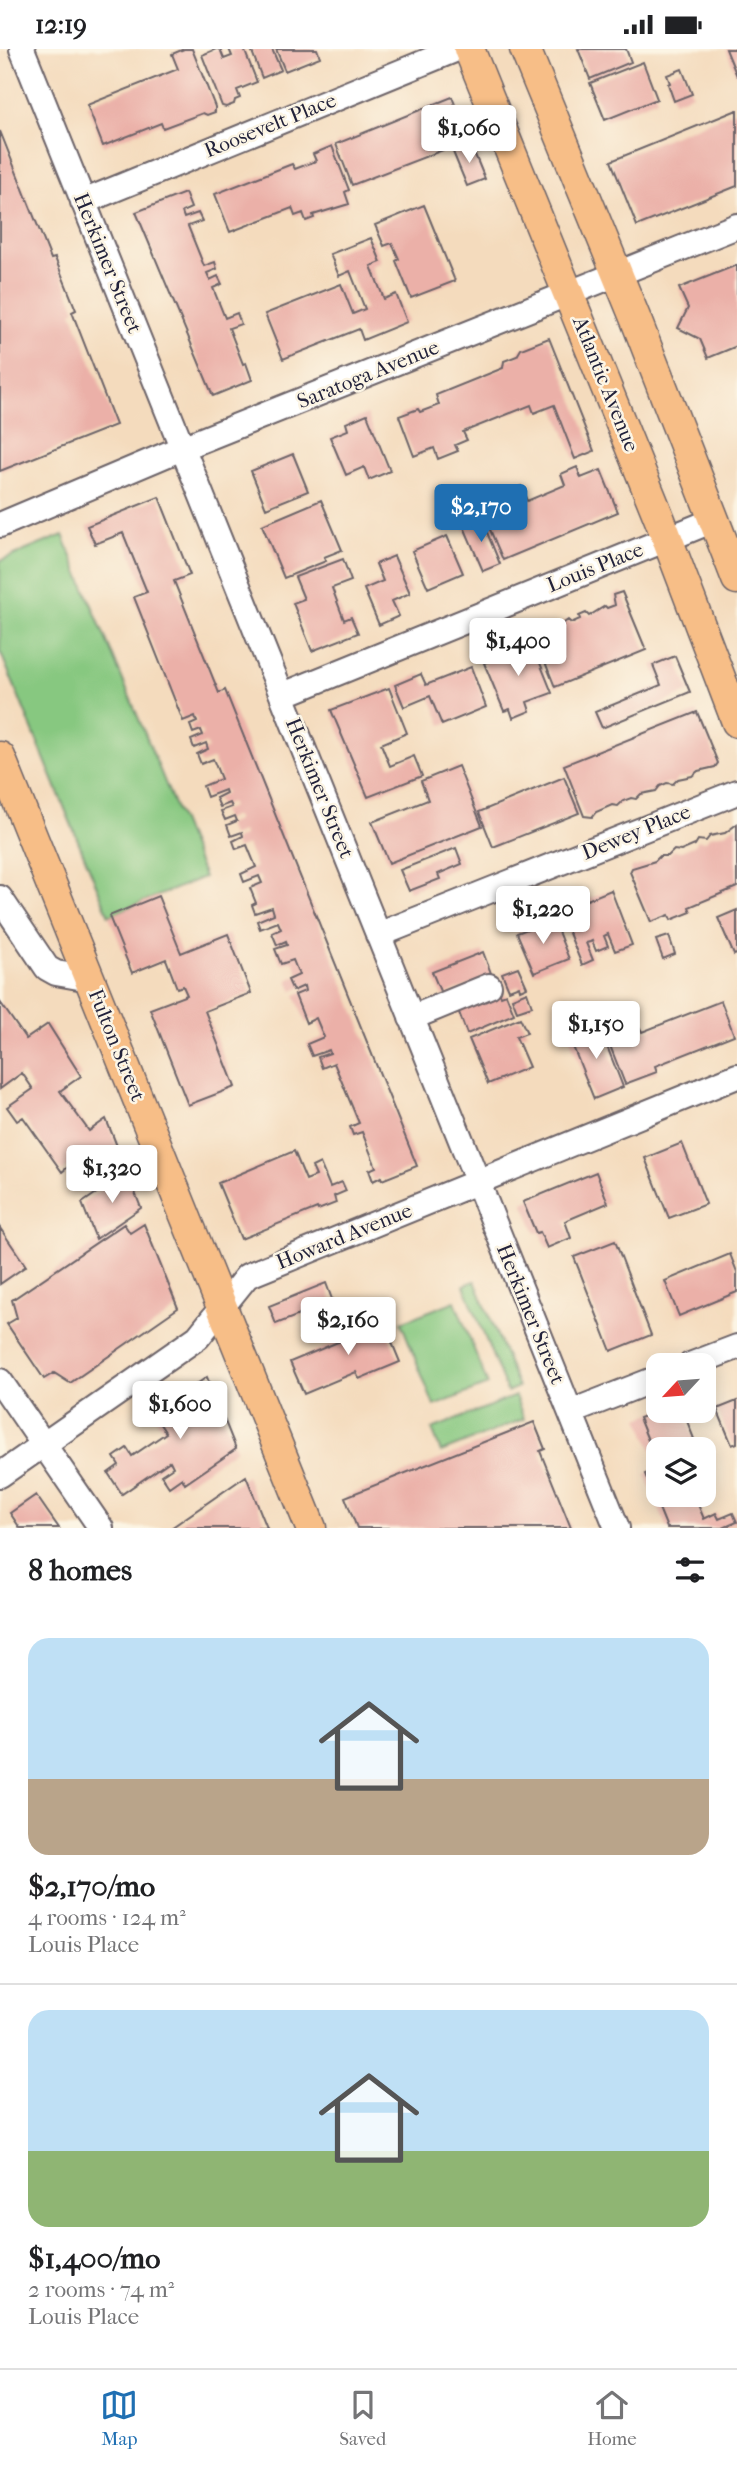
<!DOCTYPE html>
<html lang="en">
<head>
<meta charset="utf-8">
<style>
  body { margin:0; font-family:"IM FELL French Canon",serif; background:#f2f2f2; color:#202124; height:100vh; display:flex; flex-direction:column; font-size:26px; white-space:nowrap }
  * { box-sizing:border-box; margin:0 }
  p { font-size:23px; color:#757577 }
  .icon { flex:none; width:38px; height:38px; fill:none; stroke:currentColor; stroke-width:2; stroke-linecap:round; stroke-linejoin:round }
  .map { position:relative; height:1479px; overflow:hidden }
  .panel { display:flex; flex-direction:column; background:#fff; flex:1 }
  .panel>* { flex:none }
  .needle { width:46px; rotate:244deg }
  .tools { position:absolute; left:646px; top:1304px; display:grid; gap:14px }
  .tools a { display:grid; place-items:center; width:70px; height:70px; border-radius:14px; background:#fff; box-shadow:0 4px 18px #0003; font-size:35px }
  .price { position:absolute; translate:-50% -60px; padding:0 16px; border-radius:7px; background:#fff; color:#222; font-size:23px; line-height:46px; filter:drop-shadow(0 2px 4px #0008) }
  .price::after { content:''; position:absolute; left:50%; top:42px; width:21px; height:16px; margin-left:-10px; background:inherit; clip-path:polygon(0 0,100% 0,50% 100%) }
  .price.current { background:#1f6fb2; color:#fff }
  ul { padding:0; list-style:none }
  li { display:grid; align-content:center; gap:14px; height:371px; padding:0 28px }
  li+li { border-top:2px solid #e0e0e0 }
  li span { display:grid; place-items:center; height:217px; border-radius:21px; color:#555 }
  li>.icon { margin-inline-start:auto }
  span .icon { width:126px; height:126px; fill:#fffc; stroke-width:1 }
  li b { font-size:30px }
  h2 { display:flex; justify-content:space-between; align-items:center; height:84px; padding:0 28px; font-size:30px }
  .status { display:flex; justify-content:space-between; align-items:center; height:49px; padding:0 35px; background:#fff; direction:ltr }
  .status svg { height:19px; fill:currentColor }
  .tabs { display:flex; justify-content:space-around; align-items:center; height:98px; border-top:2px solid #e0e0e0; background:#fff; font-size:19px; color:#757577 }
  .tabs a { display:grid; justify-items:center; gap:4px }
  .tabs .current { color:#1f6fb2 }
  .map>svg:first-child { display:block }
  .green { fill:#87c880; stroke:#54755e; stroke-width:2 }
  .building { fill:#ebb0a8 }
  .lines { fill:none; stroke-linecap:round; stroke-linejoin:round }
  .minor-casing { stroke:#6c6368; stroke-width:28 }
  .major-casing { stroke:#6c6368; stroke-width:33 }
  .minor { stroke:#fff; stroke-width:24 }
  .major { stroke:#f7be87; stroke-width:30 }
  .labels { text-anchor:middle; dominant-baseline:central; stroke-width:5; stroke-linejoin:round; paint-order:stroke }
  .street-label { font-size:21px; fill:#22223b; stroke:#fcf5e5 }
</style>
</head>
<body>
<div class="status"><b>12:19</b><svg viewBox="0 0 49 12"><path d="M0 12V9h3v3zM5 12V6h3v6zM10 12V3h3v9zM15 12V0h3v12zM26 1h20v11H26zM47 4h2v5h-2z"/></svg></div>
<div class="map">
<svg width="737" height="1479" viewBox="0 0 737 1479">
  <rect width="100%" height="100%" fill="#fcf5e5"/>
  <filter id="ink" filterUnits="userSpaceOnUse"><feTurbulence type="fractalNoise" baseFrequency=".0143" numOctaves="2"/><feDisplacementMap in="SourceGraphic" scale="14" xChannelSelector="R" yChannelSelector="G"/><feConvolveMatrix kernelMatrix="1 2 1 2 8 2 1 2 1" color-interpolation-filters="sRGB"/></filter>
  <filter id="wash" filterUnits="userSpaceOnUse"><feTurbulence type="fractalNoise" baseFrequency=".00686" numOctaves="4" result="noise"/><feDisplacementMap in="SourceGraphic" scale="28" xChannelSelector="R" yChannelSelector="G"/><feGaussianBlur stdDeviation="1.57" result="paint"/><feColorMatrix in="noise" values="0 0 0 0 0 0 0 0 0 0 0 0 0 0 0 0 0 1.4 0 .05"/><feComposite in="paint" operator="in"/></filter>
  <g filter="url(#wash)">
    <rect width="100%" height="100%" fill="#f4dbbd"/>
    <!-- green -->
    <path class="green" d="M63,486L204,828L109,867L0,602V512Z
      M475,1232L518,1338L507,1343L464,1236Z
      M455,1252L488,1336L434,1357L401,1273Z
      M515,1347L524,1370L441,1403L432,1380Z"/>
    <g id="blocks">
      <!-- building -->
      <path class="building" d="M184,0H192L215,58V63L207,66L203,64L163,79L161,74L103,97L87,56L178,20L172,5Z
        M216,0H220L224,10L232,7L229,0H244L257,33L237,41L240,49L235,51L234,55L226,58L222,57L202,6Z
        M251,0H272L281,21L262,29Z
        M276,0H317L320,8L285,22Z
        M578,0H626L631,13L590,30Z
        M726,0H737V27L730,10Z
        M643,13L657,50L605,71L590,34Z
        M682,20L692,45L674,52L668,35L670,34L667,26Z
        M452,48L469,91L352,136L336,95Z
        M737,61V137L637,177L611,112Z
        M0,82L51,210L55,209L76,261L72,263L116,376L0,422Z
        M471,96L485,130L467,137L453,103Z
        M332,97L349,141L345,143L349,155L313,166L314,169L306,172L303,164L295,167L292,159L230,183L215,145L292,115L295,120L316,112L313,105Z
        M185,144L191,159L182,163L184,169L198,164L202,172L188,177L204,217L215,213L217,220L207,224L210,231L218,227L222,235L213,239L225,269L237,264L241,275L229,279L243,315L246,314L252,331L213,347L136,163Z
        M424,156L455,232L411,249L396,212L399,210L392,194L384,197L375,176Z
        M371,189L381,213L371,217L384,250L396,245L407,273L363,291L359,280L283,310L265,265L341,235L353,265L365,260L350,222L339,227L330,205Z
        M737,216V297L708,309L700,290L678,279L688,259L679,239Z
        M549,289L594,402L575,410L554,356L534,364L531,356L463,383L467,391L455,396L458,402L438,410L434,399L414,407L399,367L418,360L420,363L439,356L436,346L503,319L504,312L517,307L521,300Z
        M367,365L390,422L369,431L364,418L346,426L330,388L348,381L346,374Z
        M293,405L308,442L266,459L251,422Z
        M577,418L581,429L601,421L618,463L503,511L485,469L520,455L514,440L521,437L527,452L565,436L561,425Z
        M159,448L190,526L174,532L219,644L225,641L417,1117L382,1131L381,1128L373,1132L369,1121L376,1118L362,1083L353,1086L350,1078L359,1074L334,1014L322,1019L318,1008L330,1004L329,1001L312,1007L307,995L324,988L316,969L306,974L295,946L305,942L304,937L293,942L288,931L299,926L293,911L281,915L275,900L287,896L286,892L277,896L272,884L281,880L278,873L260,880L257,872L274,865L272,858L255,864L252,856L256,854L250,839L262,834L259,827L244,833L241,825L256,818L247,796L236,800L233,792L243,787L242,783L231,787L227,776L237,772L235,767L225,771L221,762L232,758L230,754L220,758L216,749L226,744L225,741L207,748L203,737L221,730L213,710L201,715L197,705L208,700L206,694L194,699L191,691L203,686L201,681L193,684L190,676L197,673L195,667L183,672L134,548L147,543L123,484L95,495L87,477Z
        M321,451L342,501L324,508L326,512L284,529L262,476Z
        M473,466L478,479L484,476L500,515L483,522L461,471Z
        M447,487L463,524L428,539L412,502Z
        M394,507L410,544L392,552L399,567L379,576L364,540L383,532L376,515Z
        M343,510L351,532L332,539L344,571L351,568L358,584L312,602L293,554L304,550L295,528Z
        M622,543L646,601L555,638L535,588L543,585L542,582L551,579L554,581L568,571L571,574L580,570L579,567L586,564L589,567L605,557L607,559L615,556L613,546Z
        M530,589L552,644L527,653L530,662L513,669L510,660L504,662L484,614L514,601L512,596Z
        M675,607L690,643L602,679L595,663L661,636L653,616Z
        M471,618L486,658L442,676L430,647L404,658L395,636L421,625L426,636Z
        M389,639L407,684L381,695L390,717L414,707L422,727L368,748L331,661Z
        M697,663L718,714L715,718L698,722L692,727L678,730L673,735L667,734L660,737L656,742L641,745L636,750L631,749L623,752L618,757L612,756L596,763L592,768L584,767L564,716Z
        M458,717L482,777L389,814L372,773L428,751L421,732Z
        M564,728L579,764L493,798L479,763Z
        M737,775V838L689,858L691,863L671,871L669,866L651,873L630,823L632,819L655,812L660,807H668L674,801L681,802L695,796L698,791L706,792L710,787L725,784Z
        M456,799L462,815L438,825L440,830L409,842L400,821Z
        M611,841L632,896L615,902L608,885L604,887L608,897L596,902L592,892L590,893L586,894L593,911L582,916L560,862Z
        M158,847L181,904L228,885L251,944L205,962L235,1038L188,1056L150,960L187,946L183,937L177,939L166,910L132,924L109,867Z
        M737,861V905L734,906L718,869Z
        M553,870L569,910L534,924L517,884Z
        M669,887L675,905L663,910L656,891Z
        M483,903L492,927L442,947L432,923Z
        M518,918L527,938L520,941L519,937L509,941L502,924Z
        M498,941L501,947L506,945L514,965L467,985L457,958Z
        M527,943L532,957L517,962L512,949Z
        M721,952L734,986L655,1017L657,1023L625,1035L604,981L620,975L624,985L640,979L642,983Z
        M0,953L26,990L48,975L81,1027L60,1042L89,1082L106,1070L113,1087L120,1105L75,1136L68,1118L62,1123L23,1068L17,1072L7,1058L33,1040L22,1024L0,1040Z
        M520,969L527,984L516,988L529,1018L488,1035L469,990Z
        M588,977L589,981L599,977L623,1038L594,1050L568,985Z
        M682,1094L706,1155L669,1169L645,1109Z
        M294,1102L306,1131L316,1127L312,1118L320,1114L330,1138L342,1133L346,1142L334,1147L336,1154L318,1161L317,1159L241,1190L218,1134Z
        M127,1123L141,1159L96,1190L82,1154Z
        M596,1123L608,1154L565,1172L571,1189L547,1199L540,1183L536,1184L523,1153Z
        M124,1175L130,1184L144,1175L178,1259L70,1334L54,1324L44,1330L7,1275L17,1269L12,1251Z
        M0,1179L26,1217L0,1235Z
        M615,1192L651,1286L611,1302L574,1208Z
        M730,1205L737,1223V1243L679,1267L665,1232Z
        M326,1234L333,1253L276,1275L269,1257Z
        M381,1267L400,1313L359,1330L356,1323L304,1345L290,1313L343,1291L340,1284Z
        M207,1328L236,1400L185,1435L182,1429L169,1438L161,1426L173,1418L170,1412L122,1445L108,1424L119,1416L114,1408L127,1399L132,1407L166,1384L153,1365Z
        M737,1352V1394L732,1396L717,1360Z
        M657,1362H683L694,1390L669,1400H658V1405L654,1406L639,1369Z
        M534,1373L545,1400L540,1402L571,1479H357L345,1448Z
        M658,1420V1446H694L704,1470L716,1464L719,1470L733,1464L737,1473L723,1479H667L645,1425Z
        M246,1427L267,1479H171Z
        M36,1446L47,1462L59,1479H20L10,1464Z"/>
    </g>
  </g>
  <g filter="url(#ink)">
    <use href="#blocks" fill-opacity="0" stroke="#6c6368" stroke-width="2"/>
    <g class="lines">
      <!-- minor casing -->
      <g class="minor-casing">
        <path id="minor" d="M22,0L617,1479
          M83,153L457,0
          M0,476L182,399L737,177
          M283,646L714,471
          M0,849L47,919L56,924L90,930
          M378,886L737,743
          M411,969L489,937
          M690,1316L737,1298
          M0,1332L101,1479
          M571,1363L658,1329
          M0,1426L198,1288L247,1227L737,1027"/>
      </g>
      <!-- major casing -->
      <g class="major-casing">
        <path id="major" d="M469,0L660,471L737,673
          M525,0L636,271L737,530
          M0,708L311,1479"/>
      </g>
      <!-- minor -->
      <use href="#minor" class="minor"/>
      <!-- major -->
      <use href="#major" class="major"/>
    </g>
  </g>
  <g class="labels">
    <!-- street labels -->
    <g class="street-label">
      <text transform="translate(270 76) rotate(-22)">Roosevelt Place</text>
      <text transform="translate(108 214) rotate(68)">Herkimer Street</text>
      <text transform="translate(368 325) rotate(-22)">Saratoga Avenue</text>
      <text transform="translate(606 335) rotate(68)">Atlantic Avenue</text>
      <text transform="translate(595 518) rotate(-22)">Louis Place</text>
      <text transform="translate(320 739) rotate(68)">Herkimer Street</text>
      <text transform="translate(636 783) rotate(-22)">Dewey Place</text>
      <text transform="translate(117 996) rotate(68)">Fulton Street</text>
      <text transform="translate(344 1187) rotate(-22)">Howard Avenue</text>
      <text transform="translate(531 1265) rotate(68)">Herkimer Street</text>
    </g>
  </g>
</svg>
<div class="tools">
<a><svg class="needle" viewBox="-14 -14 28 28"><path d="M0-13l5 13h-10z" fill="#e53935"/><path d="M0 13l5-13h-10z" fill="#757577"/></svg></a>
<a><svg class="icon" aria-label="layers" viewBox="0 0 24 24"><path d="M12 4l9 5-9 5-9-5zM3 14l9 5 9-5"/></svg></a>
</div>
<b class="price" style="left:469px;top:116px">$1,060</b>
<b class="price current" style="left:481px;top:495px">$2,170</b>
<b class="price" style="left:518px;top:629px">$1,400</b>
<b class="price" style="left:543px;top:897px">$1,220</b>
<b class="price" style="left:596px;top:1012px">$1,150</b>
<b class="price" style="left:112px;top:1156px">$1,320</b>
<b class="price" style="left:348px;top:1308px">$2,160</b>
<b class="price" style="left:180px;top:1392px">$1,600</b>
</div>
<section class="panel">
<h2>8 homes<svg class="icon" aria-label="filters" viewBox="0 0 24 24"><path d="M4 7h16M4 17h16"/><circle cx="9" cy="7" r="2"/><circle cx="15" cy="17" r="2"/></svg></h2>
<ul>
<li><span style="background:linear-gradient(#bfe0f5 65%,#b9a48a 0)"><svg class="icon" aria-label="home" viewBox="0 0 24 24"><path d="M3 11l9-7 9 7M6 9v11h12V9"/></svg></span><div><b>$2,170/mo</b><p>4 rooms · 124 m²</p><p>Louis Place</p></div></li>
<li><span style="background:linear-gradient(#bfe0f5 65%,#8fb573 0)"><svg class="icon" aria-label="home" viewBox="0 0 24 24"><path d="M3 11l9-7 9 7M6 9v11h12V9"/></svg></span><div><b>$1,400/mo</b><p>2 rooms · 74 m²</p><p>Louis Place</p></div></li>
</ul>
</section>
<nav class="tabs">
<a class="current"><svg class="icon" aria-label="map" viewBox="0 0 24 24"><path d="M3 6l6-2 6 2 6-2v14l-6 2-6-2-6 2zM9 4v14M15 6v14"/></svg>Map</a>
<a><svg class="icon" aria-label="saved" viewBox="0 0 24 24"><path d="M7 4h10v16l-5-4-5 4z"/></svg>Saved</a>
<a><svg class="icon" aria-label="home" viewBox="0 0 24 24"><path d="M3 11l9-7 9 7M6 9v11h12V9"/></svg>Home</a>
</nav>
</body>
</html>
